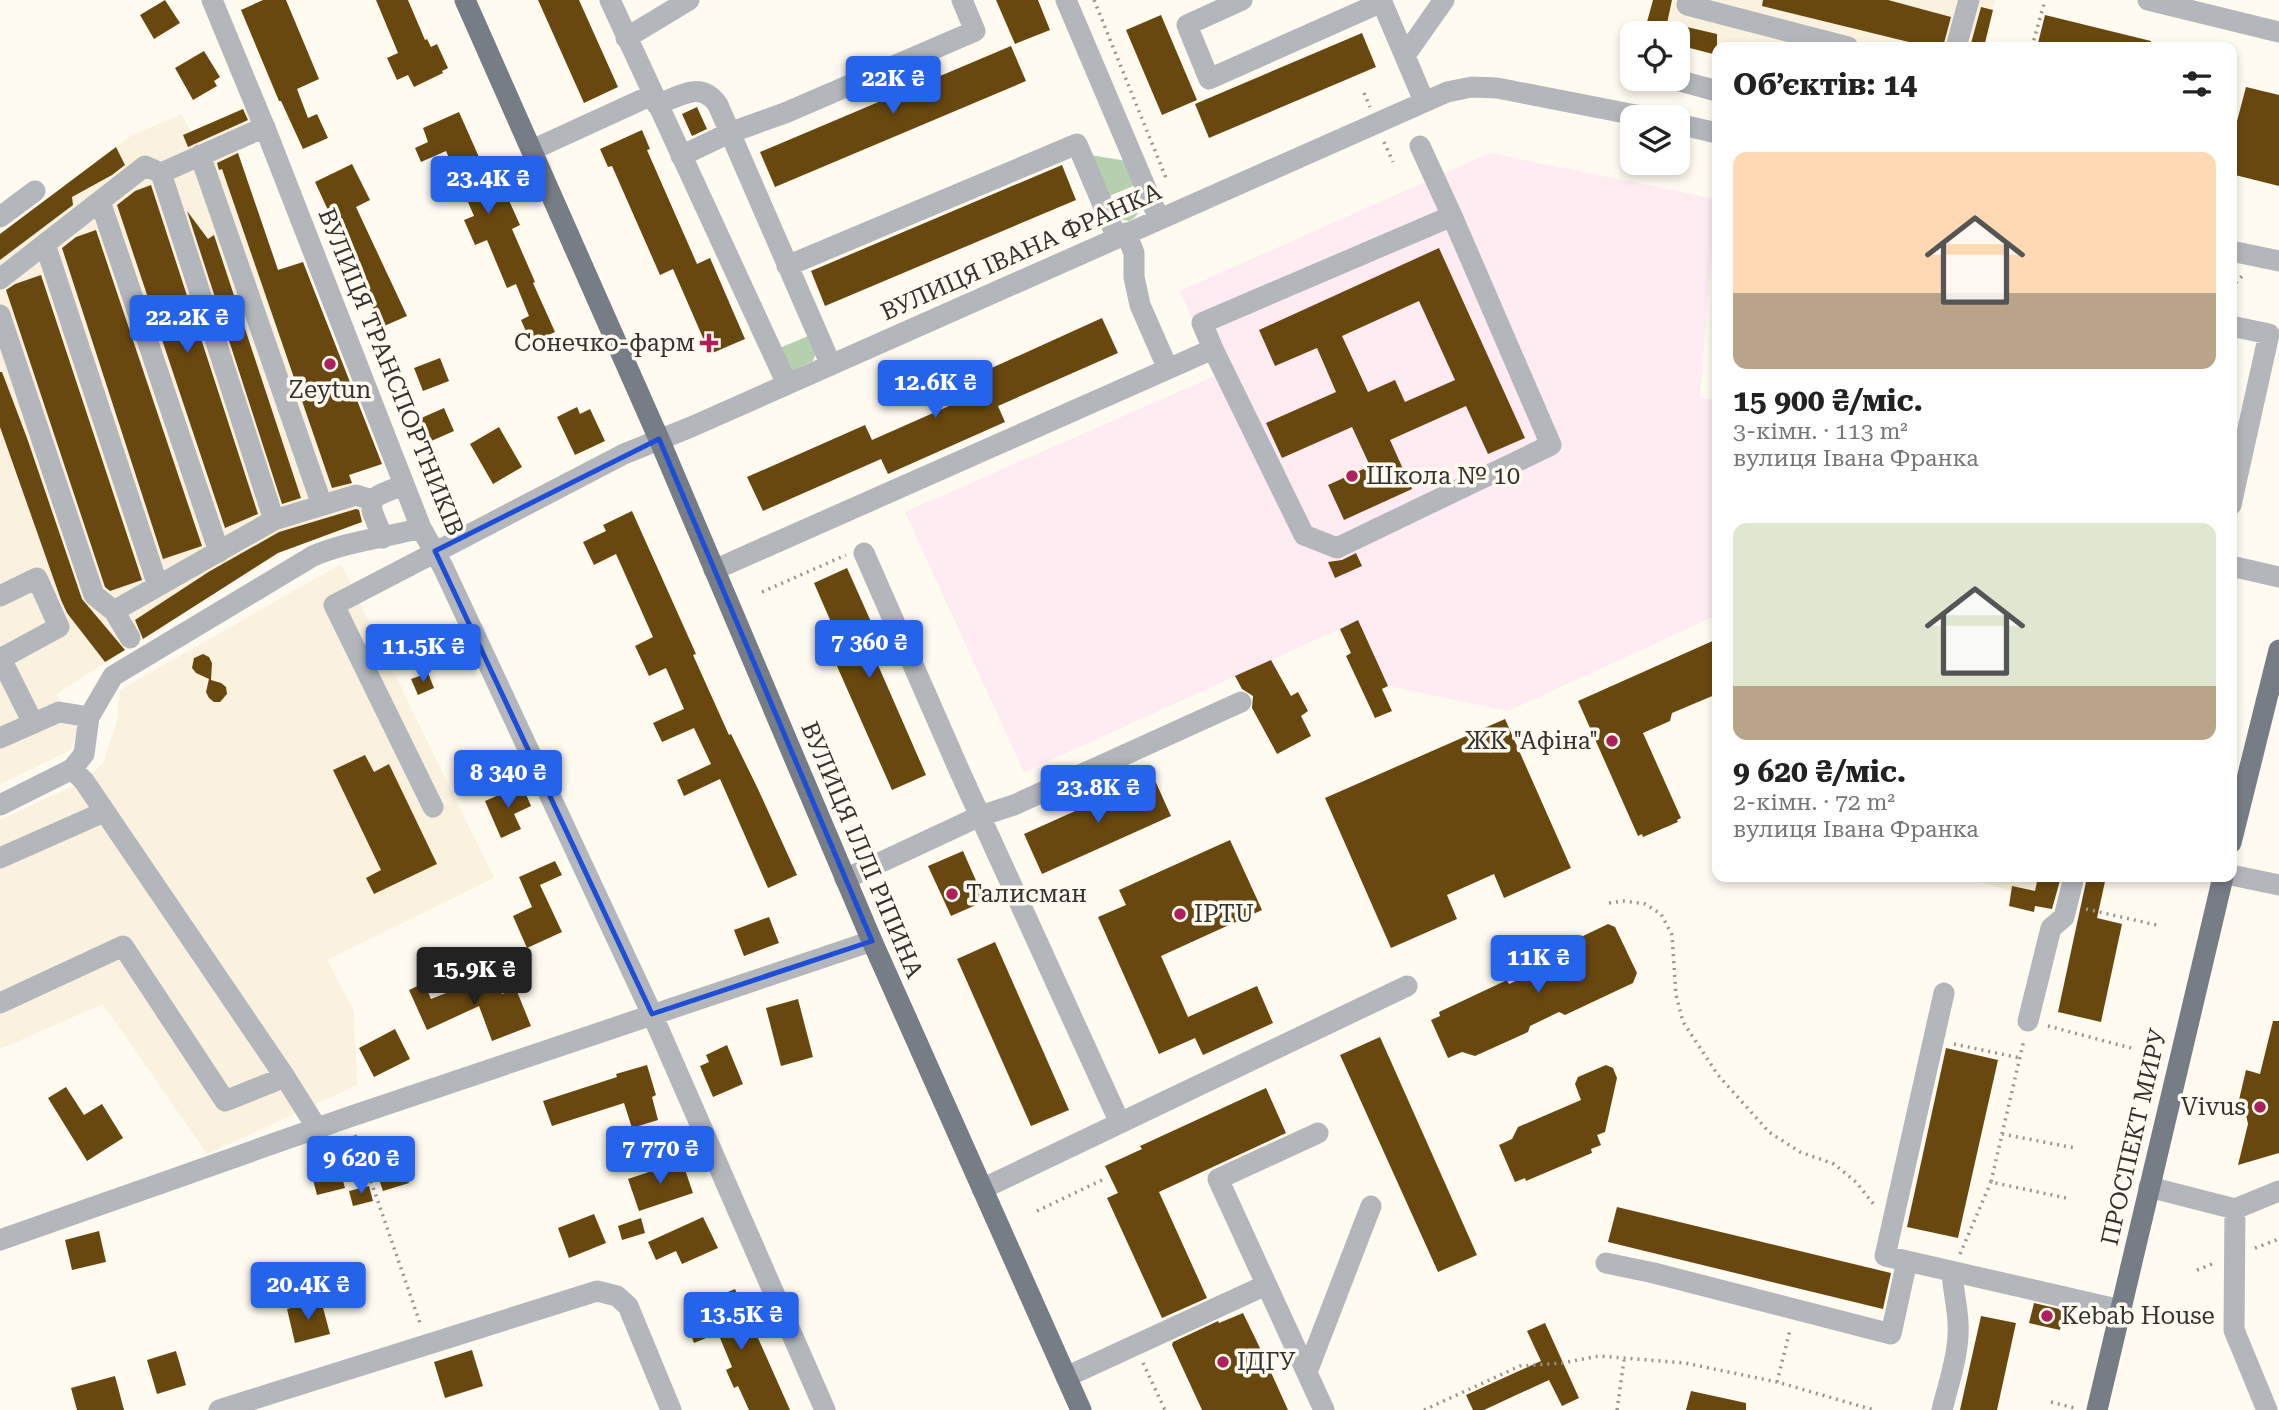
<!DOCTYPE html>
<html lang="uk">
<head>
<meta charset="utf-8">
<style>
  body { margin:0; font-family:"Roboto Serif",serif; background:#f2f2f2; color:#222; height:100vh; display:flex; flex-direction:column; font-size:26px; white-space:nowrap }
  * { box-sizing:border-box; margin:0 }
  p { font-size:23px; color:#767676 }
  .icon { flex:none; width:38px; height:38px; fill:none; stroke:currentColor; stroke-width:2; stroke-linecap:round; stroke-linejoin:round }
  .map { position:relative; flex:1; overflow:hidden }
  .sheet { position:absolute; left:1712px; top:42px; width:525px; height:840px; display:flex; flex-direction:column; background:#fff; border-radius:14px; box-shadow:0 4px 10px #0003 }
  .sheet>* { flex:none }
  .controls { position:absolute; left:1620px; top:21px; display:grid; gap:14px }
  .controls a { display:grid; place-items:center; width:70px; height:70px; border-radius:14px; background:#fff; box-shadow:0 4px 10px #0003; font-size:35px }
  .price { position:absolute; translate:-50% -60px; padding:0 16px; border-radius:7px; background:#2563eb; color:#fff; font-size:23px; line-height:46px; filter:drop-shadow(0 2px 4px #0008) }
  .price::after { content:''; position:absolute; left:50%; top:42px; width:21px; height:16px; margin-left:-10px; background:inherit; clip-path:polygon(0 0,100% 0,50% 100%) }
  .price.current { background:#222; color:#fff }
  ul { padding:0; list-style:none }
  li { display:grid; align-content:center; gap:14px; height:371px; padding:0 21px }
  li span { display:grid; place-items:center; height:217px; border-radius:14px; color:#555 }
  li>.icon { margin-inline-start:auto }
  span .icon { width:126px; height:126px; fill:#fffc; stroke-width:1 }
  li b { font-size:30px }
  h2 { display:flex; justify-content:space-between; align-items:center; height:84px; padding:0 21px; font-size:30px }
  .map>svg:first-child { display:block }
  .built { fill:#faf2de }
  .education { fill:#ffebf2 }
  .green { fill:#b5d0ad }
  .building { fill:#69480f; fill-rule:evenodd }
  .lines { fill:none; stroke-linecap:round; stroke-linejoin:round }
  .path { stroke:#98958d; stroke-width:3.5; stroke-dasharray:2 5; stroke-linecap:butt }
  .minor { stroke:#b3b6bb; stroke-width:21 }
  .major { stroke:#777d86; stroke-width:21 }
  .marked { fill:none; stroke:#1d4ed8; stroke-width:5; stroke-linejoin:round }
  .poi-dot { fill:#ae205b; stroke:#fffbf0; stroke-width:2.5 }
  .labels { text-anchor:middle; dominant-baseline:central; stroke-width:7; stroke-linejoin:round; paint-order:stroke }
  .street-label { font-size:24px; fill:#34322d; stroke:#fffbf0 }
  .poi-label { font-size:24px; fill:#34322d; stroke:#fffbf0; text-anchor:start }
</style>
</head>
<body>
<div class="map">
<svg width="2279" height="1410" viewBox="0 0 2279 1410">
  <rect width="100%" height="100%" fill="#fffbf0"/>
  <!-- built -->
  <path class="built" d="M1653,0H1995L1984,47H1717V55L1678,45V33H1644Z
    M249,106L256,124L236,146L365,520L278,553L56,694L78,729L71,750L0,784V234L132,135L182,114L191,132Z
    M341,564L494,878L327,960L354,1011L357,1085L207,1154L103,1004L0,1049V820L84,781L103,763L117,721L120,690Z
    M1959,877H2038L2035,891L2013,886L2012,891Z"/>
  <!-- education -->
  <path class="education" d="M1490,153L1716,199L1700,398L1717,400V615L1508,711L1388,686L1357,621L1024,772L905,512L1217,375L1180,291Z"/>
  <!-- green -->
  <path class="green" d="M1090,155L1127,161L1136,185L1107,197Z
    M1140,194C1142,206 1141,215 1129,221L1119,219L1111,206Z
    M811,335L816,353L813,361L792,371L777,349Z"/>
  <!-- building -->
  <path class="building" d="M165,0L180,23L154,39L140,15Z
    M263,0H286L319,79L297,89L308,118L317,114L328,138L303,149L281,101H279L241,10Z
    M376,0H408L425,40L427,39L431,47L437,44L448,68L442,71L443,73L414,87L408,75L397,80L387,58L398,53Z
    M538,0H579L618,87L584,103Z
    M996,0H1038L1050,30L1015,44Z
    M1653,0H1672L1665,33H1644Z
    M1763,0H1888L1951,17L1943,47H1939L1921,43V45L1762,6Z
    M1981,7L1993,10L1984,47H1970Z
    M1161,15L1197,100L1162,115L1126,30Z
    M2045,15L2151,41V47H2037Z
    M1678,25L1717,34V55L1678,45Z
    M1362,33L1376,67L1209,138L1195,104Z
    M1011,46L1026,81L775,187L760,152Z
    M204,51L220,77L214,81L217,86L193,100L175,68Z
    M2246,87L2279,95V186L2231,174V144Z
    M697,107L707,129L692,136L682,114Z
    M243,109L248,120L188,147L183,135Z
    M459,112L498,200L507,196L520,225L512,229L535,282L533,283L555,332L531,343L521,320L529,316L516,284L507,288L487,240L475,245L464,220L474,216L446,151L421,162L415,148L428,142L423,128Z
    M642,130L650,149L647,150L697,264L710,258L745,339L710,354L673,269L660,275L612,166L608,167L600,149Z
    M116,147L125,165L112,175L72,197L73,205L0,260V234Z
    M238,153L278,270L303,262L382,464L349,475L352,483L332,488L222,169L219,170L217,163Z
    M352,164L370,200L356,207L407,316L382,327L315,182Z
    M1062,165L1076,200L825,306L811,271Z
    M151,185L258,514L225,528L117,205L135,191Z
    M187,211L208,239L214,235L301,498L282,504Z
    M96,230L202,546L163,559L62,248L76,237Z
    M1439,248L1525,438L1488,454L1466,406L1390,440L1412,489L1344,520L1328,485L1370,466L1352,427L1282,458L1266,423L1336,392L1317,348L1275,366L1259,330ZM1419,301L1455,380L1405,402L1395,380L1368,392L1342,336Z
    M41,275L142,580L110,591L105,587L6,290L15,284Z
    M1102,318L1118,353L998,406L1005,422L888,474L881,459L763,511L747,477L865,425L872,440L992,387L985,371Z
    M440,358L449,381L423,391L414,368Z
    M0,372H2L27,438L82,599L125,650L105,662L67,613L61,600L0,427Z
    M577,407L580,414L590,409L605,441L575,455L557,417Z
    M444,408L454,431L429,442L419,419Z
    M499,427L522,467L493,484L470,444Z
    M356,509L359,510L362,522L278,553L143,639L135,620L210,571L279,532Z
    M632,511L696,654L693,655L729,735L731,734L758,789L797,875L768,888L720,779L684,796L677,780L711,764L694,728L662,742L653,723L684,709L666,668L649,676L635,646L653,637L616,554L594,565L583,542L606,531L603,525Z
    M1356,553L1362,566L1335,578L1328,562L1342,560Z
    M847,568L881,644L871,649L926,775L892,790L836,664L847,659L814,583Z
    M1358,620L1388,686L1382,689L1392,711L1375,718L1346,656L1351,653L1340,629Z
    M387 638a13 13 0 1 1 26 0a13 13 0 1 1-26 0Z
    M1717,639V694L1672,713L1670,721L1643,733L1681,818L1677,820L1678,822L1643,837L1642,834L1638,836L1578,701Z
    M203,654L209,657L212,663L211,680L221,683L226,687L227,694L220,702H214L209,698L206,692L209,679L196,673L192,668L194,658Z
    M1271,660L1291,696L1298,692L1308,711L1301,716L1311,736L1277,754L1252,708L1253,696L1242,689L1235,676Z
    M428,673L434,688L418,695L411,679Z
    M1505,719L1571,868L1504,898L1494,874L1447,895L1457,919L1391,948L1325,798Z
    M365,755L374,772L389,764L437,864L374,894L366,878L381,870L333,770Z
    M1153,776L1171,816L1042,874L1024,834Z
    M522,785L531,806L514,814L521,829L501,838L485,801Z
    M1230,840L1262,910L1161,956L1188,1017L1257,986L1273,1023L1203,1055L1195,1038L1159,1054L1098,917L1126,905L1119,890Z
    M963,851L985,901L951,916L928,866Z
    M555,861L562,875L540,885L562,932L527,948L513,916L532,907L519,877Z
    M2038,877H2061L2052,909L2035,906L2034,912L2009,906L2012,886L2035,891Z
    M2087,877H2106L2097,918L2122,924L2101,1022L2058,1012Z
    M769,917L779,943L744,956L734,930Z
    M1608,924L1615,927L1637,973L1633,983L1565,1015L1559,1012L1530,1026L1528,1032L1475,1056L1462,1052L1448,1058L1431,1020L1440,1016L1439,1012L1507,980L1509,984L1541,969L1539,966L1577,948L1581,937Z
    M995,942L1069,1110L1031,1126L957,959Z
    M494,974L502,994L516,989L531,1026L492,1041L479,1006L427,1030L409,990L424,983L431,999Z
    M798,999L813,1057L781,1066L766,1008Z
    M2273,1021H2279V1153L2238,1165L2248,1124L2244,1105L2238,1104L2246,1070L2260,1074Z
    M395,1029L410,1059L374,1077L359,1048Z
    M1380,1037L1477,1255L1438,1272L1340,1055Z
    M727,1045L743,1084L713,1097L700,1066L709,1062L706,1055Z
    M1946,1048L1998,1060L1958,1238L1907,1227Z
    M647,1065L656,1095L652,1097L658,1120L632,1128L624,1103L552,1126L543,1101L617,1077L616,1074Z
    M1606,1065L1613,1068L1617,1078L1605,1132L1597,1135L1601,1145L1591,1149L1592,1153L1526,1181L1525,1178L1515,1182L1499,1145L1512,1139L1518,1127L1581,1100L1575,1084L1578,1077Z
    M66,1087L84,1115L102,1104L123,1138L87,1161L48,1098Z
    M1266,1088L1286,1133L1159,1192L1207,1298L1162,1318L1107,1198L1118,1193L1105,1166L1142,1149L1140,1146Z
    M394,1138L409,1183L383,1191L368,1147Z
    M336,1154L345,1188L317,1195L308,1161Z
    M682,1161L693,1193L639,1211L628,1179Z
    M369,1186L373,1201L353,1206L349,1191Z
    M1617,1207L1891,1273L1883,1309L1608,1242Z
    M594,1214L606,1243L569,1258L558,1228Z
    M703,1217L718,1248L682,1264L676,1251L656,1260L648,1242Z
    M641,1218L645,1233L622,1240L618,1226Z
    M99,1231L106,1262L72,1270L65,1240Z
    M735,1289L756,1338H758L790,1410H749L738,1386L734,1388L726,1370L732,1367L718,1333L694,1343L688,1327L708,1318L702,1303Z
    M321,1300L330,1334L295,1343L287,1309Z
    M2034,1303L2064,1310L2060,1330L2029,1323Z
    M1243,1313L1259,1346L1288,1410H1202L1172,1345L1173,1342L1218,1321L1219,1323Z
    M1981,1316L2016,1323L1997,1410H1960Z
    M1545,1323L1579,1398L1562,1406L1549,1380L1484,1410H1473L1466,1395L1541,1361L1527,1331Z
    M472,1350L483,1386L445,1398L434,1362Z
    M176,1351L186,1385L157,1394L147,1360Z
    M115,1376L124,1410H77L71,1388Z
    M1691,1391L1746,1403V1410H1686Z"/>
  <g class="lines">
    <!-- path -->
    <path class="path" d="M1094,0L1166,178
      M2032,47L2045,0
      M1364,93L1370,107
      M2231,99L2235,100L2231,116
      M1384,142L1393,162
      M2231,288L2243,275
      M762,592L846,555
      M1609,903L1624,901L1645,904L1661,914L1672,935L1676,995L1683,1022L1718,1075L1769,1132L1800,1152L1834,1164L1856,1182L1875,1206
      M2086,909L2161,926
      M2048,1026L2131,1048
      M1954,1044L2020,1058
      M2002,1134L2024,1040
      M355,1135L421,1326
      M2066,1198L1991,1182L2002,1134L2075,1148
      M1037,1211L1104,1179
      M2255,1248L2279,1239
      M1960,1254L1991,1182
      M2197,1270L2215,1263
      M1143,1363L1165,1410
      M1777,1382L1790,1330
      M2051,1402L2075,1408
      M1424,1410L1520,1366L1562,1363L1599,1356L1685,1363L1777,1382L1874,1410
      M1617,1410L1624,1360"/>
    <!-- minor -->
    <path class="minor" d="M212,0L267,133L421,528L443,567L652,1014L825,1410
      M610,0L787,384
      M1066,0L1159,219
      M1242,0L1187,25L1209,79L1382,2
      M1381,0L1424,101
      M1688,0L1687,5L1848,47
      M2148,0L2279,32
      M626,38L689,0
      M1956,47L1969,0
      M1406,54L1444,0
      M1673,79L1717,91
      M657,105C679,96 701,80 718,105L831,365
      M1678,124L1717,133
      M1420,146L1452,216
      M532,150L652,95
      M200,155L322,505
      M681,156L729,133L785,113L975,31L962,0
      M161,173L274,520
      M100,201L219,552
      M0,217L35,191
      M1126,233L1134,253V277L1140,305L1168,369
      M45,244L158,586
      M2231,251L2279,261
      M787,266L1077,144L1117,238
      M0,279L145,166L161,173L265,127
      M0,315L94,595L114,611L130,638
      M2231,326L2269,334L2231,505
      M383,538C367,499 363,500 404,485
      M864,553L960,772L1120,1123
      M2231,566L2279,577
      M714,570L1213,349L1202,323L1452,216L1551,445L1337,548L1304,535L1213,349
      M0,596L37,578L59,627L0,659
      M114,611L274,520L356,495L372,500
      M1,659L33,723
      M0,738L59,712L89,717
      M72,769L84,781L285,1077L317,1128
      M0,805L72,769L84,754L89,717L113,676L313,556C348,541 385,538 421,528
      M433,807L334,605L624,454L691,427L1447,92L1472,87L1497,88L1646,117
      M0,858L104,812
      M2231,875L2279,885
      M845,879L980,816L1014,805L1241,702
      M1944,993L1885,1256L2121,1310
      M0,1003L123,946L225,1101L285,1077
      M2028,1021L2051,928L2064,917L2074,877
      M1318,1133L1218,1179L1324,1410
      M2149,1187L2235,1209L2234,1330L2267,1410
      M982,1189L1407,986
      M2235,1209L2279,1191
      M0,1240L349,1117L872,941
      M1606,1263L1654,1273L1891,1334L1907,1261
      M1307,1372L1371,1206
      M1066,1377L1266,1285
      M219,1410L597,1291L617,1296L628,1306L671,1410
      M1942,1410C1949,1382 1960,1351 1958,1322C1957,1305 1953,1289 1952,1272"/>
    <!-- major -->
    <path class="major" d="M465,0L659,439L872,941L1081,1410
      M2231,843L2279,650
      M2097,1410L2223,877"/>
  </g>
  <!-- marked area -->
  <path class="marked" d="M659,439L872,941L652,1014L435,551Z"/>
  <!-- markers -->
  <g class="poi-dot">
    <path d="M705.5 332.5h7v7h7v7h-7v7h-7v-7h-7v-7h7z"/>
    <circle cx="330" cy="364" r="7"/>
    <circle cx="1352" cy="476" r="7"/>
    <circle cx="1612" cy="741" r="7"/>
    <circle cx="952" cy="894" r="7"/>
    <circle cx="1180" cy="914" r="7"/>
    <circle cx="2260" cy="1107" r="7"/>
    <circle cx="2047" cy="1316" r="7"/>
    <circle cx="1223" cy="1362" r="7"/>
  </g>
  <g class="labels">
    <!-- street labels -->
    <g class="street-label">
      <text transform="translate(1021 252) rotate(-24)">ВУЛИЦЯ ІВАНА ФРАНКА</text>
      <text transform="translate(391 372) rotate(68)">ВУЛИЦЯ ТРАНСПОРТНИКІВ</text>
      <text transform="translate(862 850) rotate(67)">ВУЛИЦЯ ІЛЛІ РІПИНА</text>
      <text transform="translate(2134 1137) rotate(-77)">ПРОСПЕКТ МИРУ</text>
    </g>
    <!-- poi labels -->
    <g class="poi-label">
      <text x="695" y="343" text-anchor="end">Сонечко-фарм</text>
      <text x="330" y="390" text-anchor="middle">Zeytun</text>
      <text x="1366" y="476">Школа № 10</text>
      <text x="1598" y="741" text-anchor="end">ЖК "Афіна"</text>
      <text x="966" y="894">Талисман</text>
      <text x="1194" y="914">IPTU</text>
      <text x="2246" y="1107" text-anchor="end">Vivus</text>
      <text x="2061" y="1316">Kebab House</text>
      <text x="1237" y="1362">ІДГУ</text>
    </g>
  </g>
</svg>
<div class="controls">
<a><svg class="icon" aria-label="locate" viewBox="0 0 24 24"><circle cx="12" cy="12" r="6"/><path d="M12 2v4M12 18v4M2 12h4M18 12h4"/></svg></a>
<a><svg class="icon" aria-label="layers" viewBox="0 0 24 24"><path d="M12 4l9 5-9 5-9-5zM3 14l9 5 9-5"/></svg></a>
</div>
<b class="price" style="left:893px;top:116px">22K ₴</b>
<b class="price" style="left:488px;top:216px">23.4K ₴</b>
<b class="price" style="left:187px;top:355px">22.2K ₴</b>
<b class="price" style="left:935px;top:420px">12.6K ₴</b>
<b class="price" style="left:869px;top:680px">7 360 ₴</b>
<b class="price" style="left:423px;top:684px">11.5K ₴</b>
<b class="price" style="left:508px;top:810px">8 340 ₴</b>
<b class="price" style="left:1098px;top:825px">23.8K ₴</b>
<b class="price" style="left:1538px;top:995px">11K ₴</b>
<b class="price current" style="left:474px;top:1007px">15.9K ₴</b>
<b class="price" style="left:660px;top:1186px">7 770 ₴</b>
<b class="price" style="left:361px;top:1196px">9 620 ₴</b>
<b class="price" style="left:308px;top:1322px">20.4K ₴</b>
<b class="price" style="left:741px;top:1352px">13.5K ₴</b>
<section class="sheet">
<h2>Об’єктів: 14<svg class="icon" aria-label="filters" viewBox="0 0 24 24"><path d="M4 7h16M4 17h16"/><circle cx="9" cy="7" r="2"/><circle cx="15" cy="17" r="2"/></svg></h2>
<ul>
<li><span style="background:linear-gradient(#ffd9b3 65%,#b9a48a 0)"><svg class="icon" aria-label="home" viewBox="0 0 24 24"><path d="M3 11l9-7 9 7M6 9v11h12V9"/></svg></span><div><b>15 900 ₴/міс.</b><p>3-кімн. · 113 m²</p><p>вулиця Івана Франка</p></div></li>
<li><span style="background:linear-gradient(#dfe7d0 75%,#b9a48a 0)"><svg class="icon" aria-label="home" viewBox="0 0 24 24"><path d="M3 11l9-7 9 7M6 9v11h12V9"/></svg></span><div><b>9 620 ₴/міс.</b><p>2-кімн. · 72 m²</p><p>вулиця Івана Франка</p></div></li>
</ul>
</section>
</div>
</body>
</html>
